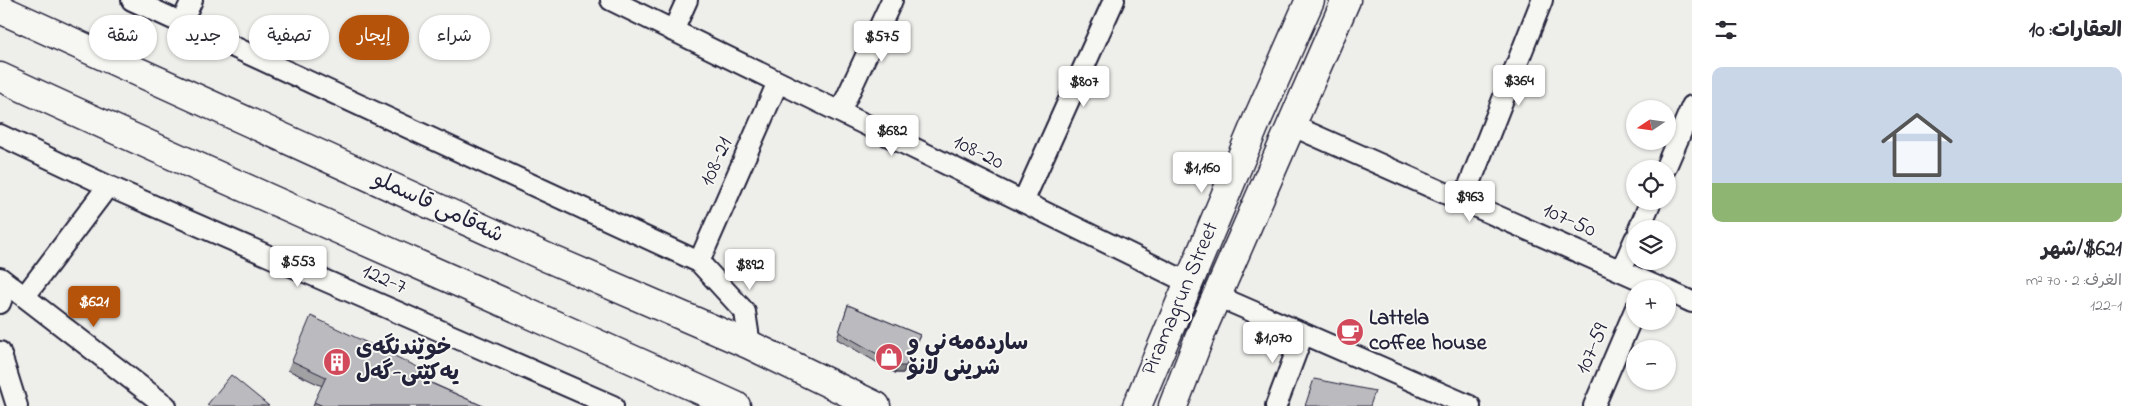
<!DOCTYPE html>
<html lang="ar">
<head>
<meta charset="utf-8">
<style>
  body { margin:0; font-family:"Indie Flower","Playpen Sans Arabic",sans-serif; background:#f7f7f7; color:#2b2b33; direction:rtl; height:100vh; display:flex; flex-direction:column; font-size:19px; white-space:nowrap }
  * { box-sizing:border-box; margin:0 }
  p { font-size:16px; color:#7c7c81 }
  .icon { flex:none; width:28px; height:28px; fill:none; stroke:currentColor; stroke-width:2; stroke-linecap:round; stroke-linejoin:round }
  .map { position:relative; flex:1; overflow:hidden; direction:ltr }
  .drawer { display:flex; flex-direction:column; background:#fff; width:450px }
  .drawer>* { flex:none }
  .top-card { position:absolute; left:15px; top:15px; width:475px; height:45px; direction:rtl; display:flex; gap:10px }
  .needle { width:32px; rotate:257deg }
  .buttons { position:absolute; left:1626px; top:100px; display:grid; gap:10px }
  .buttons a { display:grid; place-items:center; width:50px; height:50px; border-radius:50%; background:#fff; box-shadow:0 1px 4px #0004; font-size:25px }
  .price { position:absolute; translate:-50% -42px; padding:0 11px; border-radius:5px; background:#fff; color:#222; font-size:16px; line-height:32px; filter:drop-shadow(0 1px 2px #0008) }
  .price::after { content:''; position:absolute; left:50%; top:30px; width:15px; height:11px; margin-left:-8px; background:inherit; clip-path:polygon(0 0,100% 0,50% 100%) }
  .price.on { background:#b45309; color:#fff }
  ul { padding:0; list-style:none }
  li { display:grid; align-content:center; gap:10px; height:265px; padding:0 20px }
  li span { display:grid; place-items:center; height:155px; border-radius:10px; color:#555 }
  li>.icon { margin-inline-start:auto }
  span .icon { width:90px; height:90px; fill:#fffc; stroke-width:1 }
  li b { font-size:21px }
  h2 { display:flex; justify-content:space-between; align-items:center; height:60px; padding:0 20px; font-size:21px }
  .chip { padding:0 18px; border-radius:22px; background:#fff; box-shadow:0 1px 4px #0004; font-size:18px; line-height:45px }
  .chip.on { background:#b45309; color:#fff }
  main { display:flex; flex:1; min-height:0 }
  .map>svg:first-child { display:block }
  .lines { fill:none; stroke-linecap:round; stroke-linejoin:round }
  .street-casing { stroke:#22223b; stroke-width:24 }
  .secondary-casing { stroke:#22223b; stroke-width:31 }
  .primary-casing { stroke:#22223b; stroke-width:31 }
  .street { stroke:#f6f6f2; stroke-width:20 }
  .secondary { stroke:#f6f6f2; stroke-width:28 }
  .primary { stroke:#f6f6f2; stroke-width:28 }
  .wall { fill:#a1a1a4; stroke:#22223b }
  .shaded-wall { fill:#838386; stroke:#22223b }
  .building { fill:#bbbbbf; stroke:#22223b }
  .labels { text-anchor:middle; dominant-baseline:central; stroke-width:4; stroke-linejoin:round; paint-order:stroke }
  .street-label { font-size:22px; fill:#22223b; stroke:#f6f6f2 }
  .poi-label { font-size:22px; font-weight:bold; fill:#22223b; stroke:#f6f6f2; text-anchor:start }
</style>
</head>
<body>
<main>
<section class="drawer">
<h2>العقارات: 10<svg class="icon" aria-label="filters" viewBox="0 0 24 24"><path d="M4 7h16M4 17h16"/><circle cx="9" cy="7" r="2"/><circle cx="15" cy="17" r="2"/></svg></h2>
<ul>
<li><span style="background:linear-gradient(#c9d6e8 75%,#8fb573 0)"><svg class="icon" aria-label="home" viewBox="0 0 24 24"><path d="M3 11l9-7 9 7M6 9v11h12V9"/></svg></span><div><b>$621/شهر</b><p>الغرف: 2 · 70 m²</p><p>122-1</p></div></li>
</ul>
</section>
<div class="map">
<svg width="1692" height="406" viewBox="0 0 1692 406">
  <rect width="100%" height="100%" fill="#eeeeeb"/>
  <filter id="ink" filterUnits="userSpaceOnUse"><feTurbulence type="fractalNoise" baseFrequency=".02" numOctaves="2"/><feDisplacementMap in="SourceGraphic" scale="10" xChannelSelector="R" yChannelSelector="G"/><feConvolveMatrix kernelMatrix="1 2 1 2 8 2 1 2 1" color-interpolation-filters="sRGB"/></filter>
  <g filter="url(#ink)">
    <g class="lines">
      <!-- street casing -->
      <g class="street-casing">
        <path id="street" d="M132,0L699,262L745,312L750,345
          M611,0L1189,283
          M182,22L192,0
          M673,31L687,0
          M840,112L892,0
          M1291,125L1662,289
          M0,135L108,186L613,406
          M1665,169L1692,106
          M1463,201L1542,0
          M1023,202L1114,0
          M1639,229L1651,201
          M699,262L778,82
          M1621,271L1635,239
          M0,278L166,406
          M1668,291L1692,302
          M25,296L108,186
          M1217,296L1470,406
          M0,303L7,284
          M0,352L17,406
          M1276,406L1303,334
          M1594,406L1635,310"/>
      </g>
      <!-- secondary casing -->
      <g class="secondary-casing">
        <path id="secondary" d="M1137,406L1257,120L1310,0
          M1173,406L1205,323L1346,0"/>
      </g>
      <!-- primary casing -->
      <g class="primary-casing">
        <path id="primary" d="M0,9L548,258L750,345L876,406
          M0,77C244,190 491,295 736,406"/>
      </g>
      <!-- street -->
      <use href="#street" class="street"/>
      <!-- secondary -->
      <use href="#secondary" class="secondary"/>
      <!-- primary -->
      <use href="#primary" class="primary"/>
    </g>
    <!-- wall -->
    <path class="wall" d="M848,305L920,335L903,373H895L837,339Z
      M292,361L430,373L427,381L483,406H313L322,386L288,370Z"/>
    <!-- shaded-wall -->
    <path class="shaded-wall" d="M920,335L903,373H895L898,366Z"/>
    <!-- building -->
    <path class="building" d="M848,305L920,335L906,366H898L839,332Z
      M311,316L430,373L426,381L483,406H323L314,402L326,377L292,361Z
      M231,375L269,406H208L207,405Z
      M1314,379L1375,391L1370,406H1305Z"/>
  </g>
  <!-- icons -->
  <defs>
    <g id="cafe-disc" transform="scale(1.4375)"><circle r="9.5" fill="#d1495b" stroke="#f6f6f2"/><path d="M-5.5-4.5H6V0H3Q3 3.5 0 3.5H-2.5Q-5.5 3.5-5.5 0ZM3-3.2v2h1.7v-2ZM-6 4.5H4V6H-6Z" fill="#fff"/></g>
    <g id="shop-disc" transform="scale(1.4375)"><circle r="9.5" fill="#d1495b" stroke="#f6f6f2"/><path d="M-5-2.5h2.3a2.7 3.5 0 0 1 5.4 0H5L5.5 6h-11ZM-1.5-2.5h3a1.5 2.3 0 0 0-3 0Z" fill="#fff"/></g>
    <g id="building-disc" transform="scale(1.4375)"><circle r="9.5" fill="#d1495b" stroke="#f6f6f2"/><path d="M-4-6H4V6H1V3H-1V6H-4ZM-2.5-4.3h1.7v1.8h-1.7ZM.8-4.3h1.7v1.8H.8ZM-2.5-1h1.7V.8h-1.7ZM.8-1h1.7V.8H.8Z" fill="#fff"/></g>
  </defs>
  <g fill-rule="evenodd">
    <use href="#cafe-disc" x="1350" y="332"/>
    <use href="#shop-disc" x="889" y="357"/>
    <use href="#building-disc" x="337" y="362"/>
  </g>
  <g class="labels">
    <!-- street labels -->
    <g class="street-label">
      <text transform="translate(978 153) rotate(26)">108-20</text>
      <text transform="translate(717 162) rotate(-66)">108-21</text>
      <text transform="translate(438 208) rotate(25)">شەقامی قاسملو</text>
      <text transform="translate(1569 221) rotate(24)">107-50</text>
      <text transform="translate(384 280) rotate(24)">122-7</text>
      <text transform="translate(1181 299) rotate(-67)">Piramagrun Street</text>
      <text transform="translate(1593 349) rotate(-67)">107-59</text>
    </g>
    <!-- poi labels -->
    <g class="poi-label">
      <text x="1369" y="319">Lattela<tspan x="1369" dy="25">coffee house</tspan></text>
      <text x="908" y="344">ساردەمەنی و<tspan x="908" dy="25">شرینی لانۆ</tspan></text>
      <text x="356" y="349">خوێندنگەی<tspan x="356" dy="25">یەکێتی-گەل</tspan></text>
    </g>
  </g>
</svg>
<div class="buttons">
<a><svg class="needle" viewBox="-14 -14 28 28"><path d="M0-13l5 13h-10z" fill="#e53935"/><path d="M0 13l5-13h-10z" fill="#7c7c81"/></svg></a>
<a><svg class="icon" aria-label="locate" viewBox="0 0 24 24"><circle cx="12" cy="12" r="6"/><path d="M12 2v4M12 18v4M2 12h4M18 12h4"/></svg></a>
<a><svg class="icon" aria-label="layers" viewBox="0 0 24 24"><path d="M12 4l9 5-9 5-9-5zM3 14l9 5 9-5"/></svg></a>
<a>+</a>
<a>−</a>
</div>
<b class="price" style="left:882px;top:63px">$575</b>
<b class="price" style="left:1519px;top:107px">$364</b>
<b class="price" style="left:1084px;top:108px">$807</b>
<b class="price" style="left:892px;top:157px">$682</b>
<b class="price" style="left:1202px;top:194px">$1,160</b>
<b class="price" style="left:1470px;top:223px">$963</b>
<b class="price" style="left:298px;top:288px">$553</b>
<b class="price" style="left:750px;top:291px">$892</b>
<b class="price on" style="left:94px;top:328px">$621</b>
<b class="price" style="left:1273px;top:364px">$1,070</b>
<div class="top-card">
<a class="chip">شراء</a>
<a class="chip on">إيجار</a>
<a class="chip">تصفية</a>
<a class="chip">جديد</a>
<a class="chip">شقة</a>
</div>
</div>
</main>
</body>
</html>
